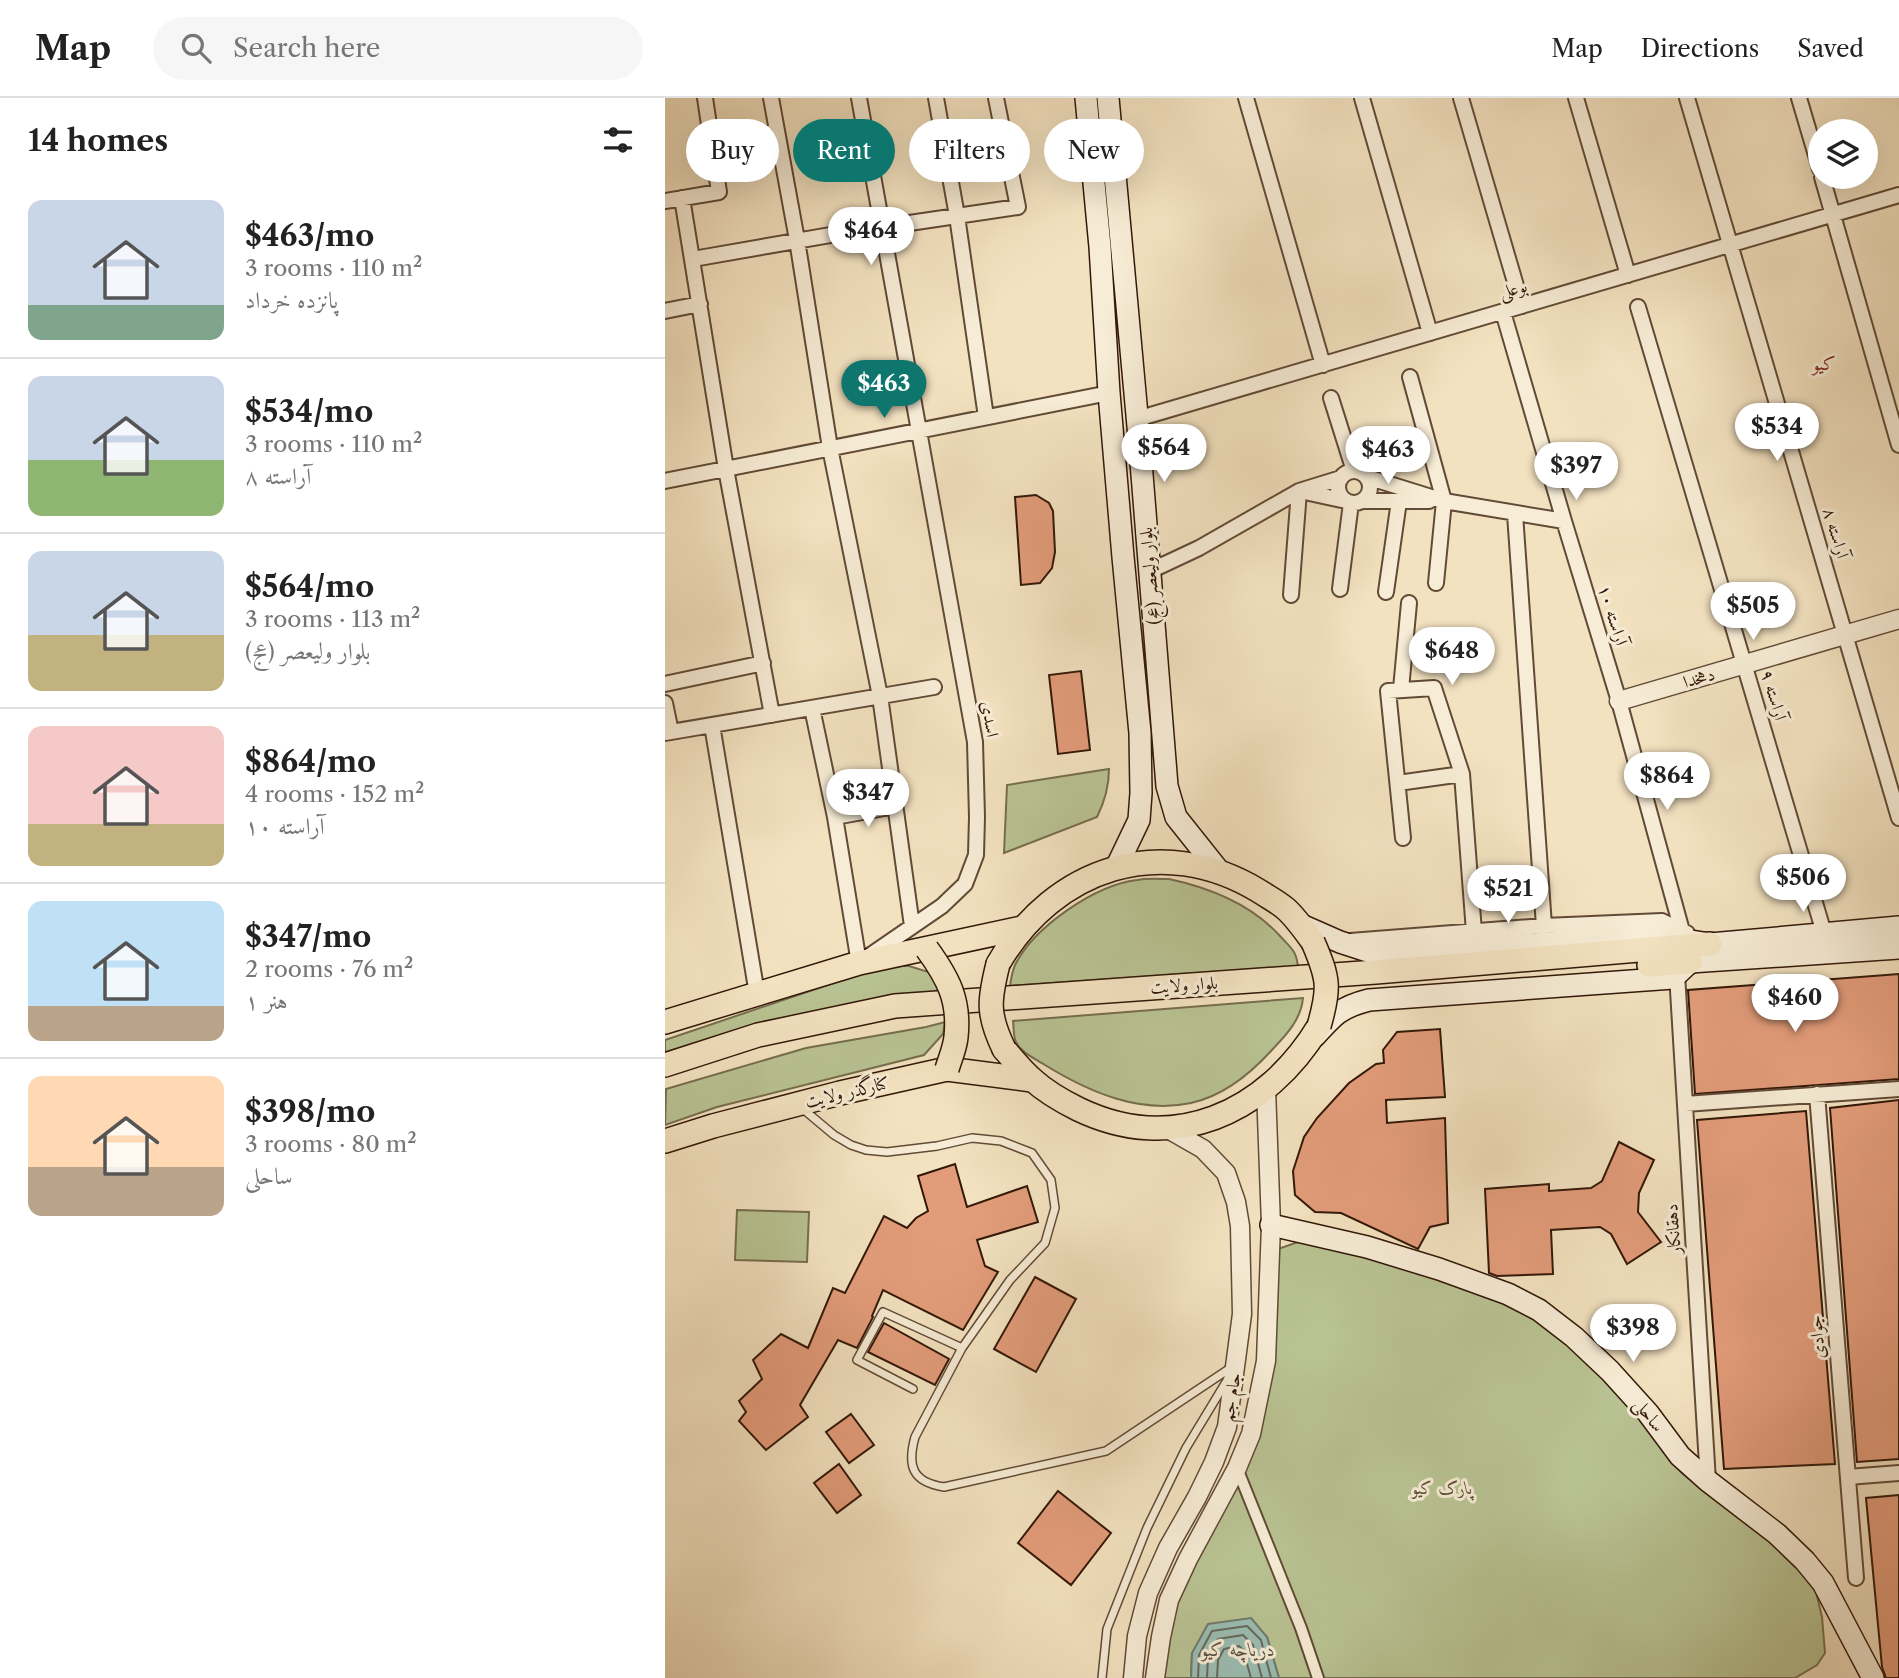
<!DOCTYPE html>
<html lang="en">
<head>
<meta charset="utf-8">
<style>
  body { margin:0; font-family:"Libre Caslon Text",Amiri,serif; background:#f6f6f6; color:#222; height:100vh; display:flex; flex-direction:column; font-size:26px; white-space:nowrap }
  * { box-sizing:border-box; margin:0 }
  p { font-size:23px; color:#767676 }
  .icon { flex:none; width:38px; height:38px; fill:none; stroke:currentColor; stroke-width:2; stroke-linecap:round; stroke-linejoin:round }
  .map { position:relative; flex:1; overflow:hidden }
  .drawer { display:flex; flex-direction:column; background:#fff; width:665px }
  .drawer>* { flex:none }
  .hud { position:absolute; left:21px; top:21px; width:665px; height:63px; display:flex; gap:14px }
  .buttons { position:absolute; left:1143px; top:21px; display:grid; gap:14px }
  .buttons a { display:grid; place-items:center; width:70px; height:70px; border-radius:50%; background:#fff; box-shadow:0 7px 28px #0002; font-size:35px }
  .price { position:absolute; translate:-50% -60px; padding:0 16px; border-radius:24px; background:#fff; color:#222; font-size:23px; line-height:46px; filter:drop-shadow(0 2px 4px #0008) }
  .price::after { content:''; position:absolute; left:50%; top:42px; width:21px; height:16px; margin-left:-10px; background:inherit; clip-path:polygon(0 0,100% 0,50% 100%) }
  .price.current { background:#0f766e; color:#fff }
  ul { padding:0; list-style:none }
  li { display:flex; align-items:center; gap:21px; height:175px; padding:0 28px }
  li+li { border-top:2px solid #e0e0e0 }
  li span { display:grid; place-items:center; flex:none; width:196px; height:140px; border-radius:14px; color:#555 }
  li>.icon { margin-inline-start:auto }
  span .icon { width:84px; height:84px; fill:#fffc; stroke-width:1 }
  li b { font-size:30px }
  h2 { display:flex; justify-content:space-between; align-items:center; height:84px; padding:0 28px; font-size:30px }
  .tag { padding:0 24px; border-radius:32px; background:#fff; box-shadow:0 7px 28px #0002; font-size:24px; line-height:63px }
  .tag.current { background:#0f766e; color:#fff }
  header { display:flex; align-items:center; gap:42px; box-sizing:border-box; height:98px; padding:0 35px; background:#fff; border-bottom:2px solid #e0e0e0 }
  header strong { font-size:33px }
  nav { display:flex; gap:38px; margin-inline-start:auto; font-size:24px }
  .search { width:490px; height:63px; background:#f6f6f6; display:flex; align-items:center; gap:18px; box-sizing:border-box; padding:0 24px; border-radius:38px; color:#767676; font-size:26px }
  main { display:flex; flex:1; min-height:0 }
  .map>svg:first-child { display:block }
  .green { fill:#b9c393; stroke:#766d4e; stroke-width:2 }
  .water { fill:#9bbeb3; stroke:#717b6f; stroke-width:2 }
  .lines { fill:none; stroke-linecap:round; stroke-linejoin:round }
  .shore { stroke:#666a5e; stroke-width:2 }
  .building { fill:#e39c7a; stroke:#321708; stroke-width:2 }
  .service-casing { stroke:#624a36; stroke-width:10 }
  .pedestrian-casing { stroke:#624a36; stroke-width:14 }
  .minor-casing { stroke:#624a36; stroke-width:18 }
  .tertiary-casing { stroke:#624a36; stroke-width:21 }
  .secondary-casing { stroke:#321708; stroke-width:24 }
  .primary-casing { stroke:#321708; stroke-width:26 }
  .service { stroke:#f7ecd6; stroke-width:7 }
  .pedestrian { stroke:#f7ecd6; stroke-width:10 }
  .minor { stroke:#f7ecd6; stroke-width:14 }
  .tertiary { stroke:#f7ecd6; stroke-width:18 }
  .secondary { stroke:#f7ecd6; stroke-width:21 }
  .primary { stroke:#f3e2c0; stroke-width:23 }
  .primary-bridge-casing { stroke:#321708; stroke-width:26; stroke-linecap:butt }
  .primary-bridge { stroke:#f3e2c0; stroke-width:23 }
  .labels { text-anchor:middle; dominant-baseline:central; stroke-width:6; stroke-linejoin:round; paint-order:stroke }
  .street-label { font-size:18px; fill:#321708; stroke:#f7ecd6 }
  .park-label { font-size:18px; font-style:italic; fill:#5a4b32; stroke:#f7ecd6 }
  .neighbourhood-label { font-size:19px; fill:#7a1f14; stroke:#f7ecd6 }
  .water-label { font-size:19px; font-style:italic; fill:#575144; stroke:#f7ecd6 }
</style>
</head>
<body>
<header>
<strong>Map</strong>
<div class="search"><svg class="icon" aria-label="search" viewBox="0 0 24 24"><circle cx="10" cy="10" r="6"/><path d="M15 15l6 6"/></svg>Search here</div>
<nav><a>Map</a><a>Directions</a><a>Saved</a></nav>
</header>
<main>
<section class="drawer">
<h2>14 homes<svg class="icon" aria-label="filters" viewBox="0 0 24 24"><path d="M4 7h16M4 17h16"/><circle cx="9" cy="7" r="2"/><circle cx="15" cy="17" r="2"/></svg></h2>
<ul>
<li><span style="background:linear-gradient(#c9d6e8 75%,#7fa58c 0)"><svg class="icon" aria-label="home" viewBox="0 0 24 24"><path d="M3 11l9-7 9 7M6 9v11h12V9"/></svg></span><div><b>$463/mo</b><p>3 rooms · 110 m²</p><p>پانزده خرداد</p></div></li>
<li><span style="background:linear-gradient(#c9d6e8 60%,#8fb573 0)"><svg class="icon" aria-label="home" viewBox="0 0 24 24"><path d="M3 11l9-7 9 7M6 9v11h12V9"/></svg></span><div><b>$534/mo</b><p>3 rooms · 110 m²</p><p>آراسته ۸</p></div></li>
<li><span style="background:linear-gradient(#c9d6e8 60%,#c2b280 0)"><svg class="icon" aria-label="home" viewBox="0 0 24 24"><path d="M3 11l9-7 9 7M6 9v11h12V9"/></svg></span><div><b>$564/mo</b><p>3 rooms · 113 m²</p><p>بلوار ولیعصر (عج)</p></div></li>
<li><span style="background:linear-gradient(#f6c9c9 70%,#c2b280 0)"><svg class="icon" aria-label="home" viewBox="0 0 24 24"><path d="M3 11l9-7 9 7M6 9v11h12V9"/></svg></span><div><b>$864/mo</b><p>4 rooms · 152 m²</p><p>آراسته ۱۰</p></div></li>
<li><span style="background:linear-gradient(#bfe0f5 75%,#b9a48a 0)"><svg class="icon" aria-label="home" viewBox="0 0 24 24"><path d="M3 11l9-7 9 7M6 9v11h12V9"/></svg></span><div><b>$347/mo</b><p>2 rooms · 76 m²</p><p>هنر ۱</p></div></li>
<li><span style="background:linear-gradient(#ffd9b3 65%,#b9a48a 0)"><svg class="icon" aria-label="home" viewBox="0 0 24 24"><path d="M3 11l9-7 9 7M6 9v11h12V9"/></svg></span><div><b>$398/mo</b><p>3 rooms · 80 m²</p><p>ساحلی</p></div></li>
</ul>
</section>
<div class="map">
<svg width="1234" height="1580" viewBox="0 0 1234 1580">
  <rect width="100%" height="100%" fill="#f3e2c0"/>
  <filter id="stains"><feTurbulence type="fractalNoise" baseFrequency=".00286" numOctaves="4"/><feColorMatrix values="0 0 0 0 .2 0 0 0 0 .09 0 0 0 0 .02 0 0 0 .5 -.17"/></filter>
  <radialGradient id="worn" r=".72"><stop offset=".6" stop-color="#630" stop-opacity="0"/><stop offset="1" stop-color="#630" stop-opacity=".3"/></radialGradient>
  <!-- green -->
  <path class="green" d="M444,671C444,689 440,703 432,719L339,755L342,687Z
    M504,781C546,790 586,806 615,838C626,850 632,853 633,870L619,869L345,888C346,881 347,874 350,867C369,829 430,787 472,782C482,780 494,781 504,781Z
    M229,868H244L270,876L277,895L0,960V942L210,871Z
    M638,900C636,922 621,937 606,953C585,976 558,998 526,1005C474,1016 424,994 380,967C371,961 356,955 351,944C348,938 349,929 348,923Z
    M280,924L278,936L259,957L52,1009L0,1027L1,991L141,950L261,929Z
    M72,1112L144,1114L142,1164L70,1162Z
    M633,1144L703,1157L816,1196L858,1213L894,1238L929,1268L960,1302L1017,1375L1121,1455L1143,1476L1151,1494L1157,1519L1160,1555L1152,1567L1130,1580H614L602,1539L527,1555L526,1580H499L510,1503L593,1341L613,1151Z"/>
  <!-- water -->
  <path class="water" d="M586,1520L602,1539L614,1580H526L527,1555L543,1526Z"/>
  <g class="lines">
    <!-- shore -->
    <path class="shore" d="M533,1580L534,1557L547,1533L582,1528L596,1542L606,1580
      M542,1580L543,1559L553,1541L578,1537L588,1547L597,1580
      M552,1580L553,1562L559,1551L574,1548L578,1552L586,1580"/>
  </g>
  <!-- building -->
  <path class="building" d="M371,397L384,405L388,413L390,454L387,470L375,485L356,487L350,399Z
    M416,573L425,652L393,656L384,577Z
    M1234,876V981L1030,996L1023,892Z
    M775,931L780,999L721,1002L722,1025L780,1020L783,1125L765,1129L753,1151L676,1115L650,1114L630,1097L628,1073L639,1039L652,1020L684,985L711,966L719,965L718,952L732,934Z
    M1234,1002V1361L1192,1364L1165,1010Z
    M1141,1013L1170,1366L1059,1371L1032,1022Z
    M954,1044L989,1062L974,1095L973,1114L996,1144L962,1166L946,1136L935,1129L886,1132L888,1176L832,1178L824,1175L820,1091L884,1086V1093L926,1090L937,1083Z
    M290,1066L302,1109L362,1088L373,1124L312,1142L320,1168L333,1174L298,1232L218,1192L207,1218L208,1219L192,1250L173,1242L135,1307L143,1319L101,1352L74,1323L81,1314L74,1303L97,1281L88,1262L116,1236L143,1250L168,1190L180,1195L219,1118L242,1130L251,1120L263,1113L253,1078Z
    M370,1179L411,1201L371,1274L329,1251Z
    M219,1225L284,1261L270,1287L203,1254Z
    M186,1316L209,1347L184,1365L161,1334Z
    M174,1366L196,1397L172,1415L149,1385Z
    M393,1393L446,1435L406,1487L353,1445Z
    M1234,1397V1580H1221L1217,1569L1201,1400Z"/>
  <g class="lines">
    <!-- service casing -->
    <g class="service-casing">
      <path id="service" d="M138,1011L169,1037L186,1047L201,1052L222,1054L272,1048L307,1040L336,1043L367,1055L386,1082L390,1110L380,1145L345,1182L297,1250L218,1214L192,1262L248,1291
        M297,1250L250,1339C242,1368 247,1384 279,1389L441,1353L567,1269
        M437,1580L442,1531L482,1430L521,1350L564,1279"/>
    </g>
    <!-- pedestrian casing -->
    <g class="pedestrian-casing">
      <path id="pedestrian" d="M572,1370L636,1530L653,1580"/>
    </g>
    <!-- minor casing -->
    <g class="minor-casing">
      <path id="minor" d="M106,0L132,142L165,350L215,598L247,828
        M271,0L292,118L321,319
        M581,0L658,267
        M697,0L765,235
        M796,0L857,208
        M911,0L963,177
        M1022,0L1234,720
        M1134,0L1155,71
        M47,47L112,33
        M1157,79L1234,347
        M17,100L61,371L107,617
        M0,103L54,94L40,0
        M231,127L353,109L331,0
        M28,161L200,131
        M973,209L1159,835
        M0,213L35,206
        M838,214L899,423L954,603L1017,833
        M745,279L779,403L771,485
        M666,300L689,373
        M472,321L1234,97
        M673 389a16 16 0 1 1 32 0a16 16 0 1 1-32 0Z
        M702,379L779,403L899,423
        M0,383L444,295
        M635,393L681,403
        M697,403H764
        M850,416L879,828
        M485,473L534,450L634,393L676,380
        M675,491L686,405
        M721,494L734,403
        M626,497L634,393
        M0,586L98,565
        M736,591L744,505
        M0,605L6,634
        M147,610L170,719L194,865L277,808L300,786L311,757L312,719L310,644L194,0
        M47,627L92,896
        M0,635L269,589
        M733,685L797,676
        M170,719L230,708
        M738,740L723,593L769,590L797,676L809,834
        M685,843L879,828L997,823L1022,835
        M1012,876L1043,1383
        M1152,996L1191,1480
        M1020,1006L1234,991
        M1183,1379L1234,1375"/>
    </g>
    <!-- tertiary casing -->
    <g class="tertiary-casing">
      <path id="tertiary" d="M954,603L1234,521
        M468,1580L472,1538L483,1495L503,1450L532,1399L549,1364L562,1329L577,1216L575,1128L571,1104L561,1075L538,1051L503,1031
        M490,1580L496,1539L504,1502L523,1461L572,1370L586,1336L601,1263L606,1127L601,991"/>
    </g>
    <!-- secondary casing -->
    <g class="secondary-casing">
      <path id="secondary" d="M421,0L435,149L444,295L458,459L475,635L476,695L474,722L451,770
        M443,0L474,339L502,688L511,719L554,773
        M634,826L675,844L712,856L994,838L1045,846L1234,829
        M650,938C669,917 676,909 704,902L1008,880L1025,864L1234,850
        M606,1127L702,1149L774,1171L843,1196L874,1212L909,1239L945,1273L983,1315L1015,1358L1043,1383L1112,1436L1140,1463L1158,1485L1208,1580"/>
    </g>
    <!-- primary casing -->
    <g class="primary-casing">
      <path id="primary" d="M333,866C389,769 497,734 594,793C603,799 613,804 621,811C631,820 640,833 648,844
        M984,867L1025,864
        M0,924L194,865L357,830
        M339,951C348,961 357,973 368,982C381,994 397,1003 413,1011C508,1057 601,1016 654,928
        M0,967L93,937L230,908L711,874L1045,846
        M0,1043L48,1028L175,995L282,971L367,982"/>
    </g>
    <!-- service -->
    <use href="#service" class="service"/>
    <!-- pedestrian -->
    <use href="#pedestrian" class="pedestrian"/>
    <!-- minor -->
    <use href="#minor" class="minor"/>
    <!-- tertiary -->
    <use href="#tertiary" class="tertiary"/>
    <!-- secondary -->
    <use href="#secondary" class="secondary"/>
    <!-- primary -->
    <use href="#primary" class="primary"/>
    <!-- primary-bridge casing -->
    <g class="primary-bridge-casing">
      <path id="primary-bridge" d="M648,844C664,881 665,890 654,928
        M262,851C283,880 295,902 291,939C290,950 285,961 282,971
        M333,866C324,902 322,916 339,951"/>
    </g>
    <!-- primary-bridge -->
    <use href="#primary-bridge" class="primary-bridge"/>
  </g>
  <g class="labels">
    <!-- street labels -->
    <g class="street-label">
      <text transform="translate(848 191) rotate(-16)">بوعلی</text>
      <text transform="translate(1171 435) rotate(74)">آراسته ۸</text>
      <text transform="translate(485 478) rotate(-95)">بلوار ولیعصر (عج)</text>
      <text transform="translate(948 517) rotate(73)">آراسته ۱۰</text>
      <text transform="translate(1034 580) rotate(-16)">دهخدا</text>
      <text transform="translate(1109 597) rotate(74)">آراسته ۹</text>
      <text transform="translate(325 621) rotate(81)">اسدی</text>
      <text transform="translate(519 887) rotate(-4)">بلوار ولایت</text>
      <text transform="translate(182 994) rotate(-13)">کنارگذر ولایت</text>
      <text transform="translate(1008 1131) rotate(-94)">دهقانکار</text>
      <text transform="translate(1152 1239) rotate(-95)">جوادی</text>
      <text transform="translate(566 1299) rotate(-81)">جام جم</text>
      <text transform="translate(984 1317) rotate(51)">ساحلی</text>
    </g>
    <!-- park labels -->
    <g class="park-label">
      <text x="777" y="1390">پارک کیو</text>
    </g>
    <!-- neighbourhood labels -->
    <g class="neighbourhood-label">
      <text x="1159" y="265">کیو</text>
    </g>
    <!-- water labels -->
    <g class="water-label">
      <text x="573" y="1551">دریاچه کیو</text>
    </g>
  </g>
  <rect width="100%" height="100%" filter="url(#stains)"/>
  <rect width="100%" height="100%" fill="url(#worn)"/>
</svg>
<div class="buttons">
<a><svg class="icon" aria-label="layers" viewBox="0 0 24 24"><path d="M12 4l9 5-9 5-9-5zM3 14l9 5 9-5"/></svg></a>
</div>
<b class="price" style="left:206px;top:169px">$464</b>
<b class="price current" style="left:219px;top:322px">$463</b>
<b class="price" style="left:1112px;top:365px">$534</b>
<b class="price" style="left:499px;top:386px">$564</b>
<b class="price" style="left:723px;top:388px">$463</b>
<b class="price" style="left:911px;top:404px">$397</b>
<b class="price" style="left:1088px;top:544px">$505</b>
<b class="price" style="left:787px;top:589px">$648</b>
<b class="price" style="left:1002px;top:714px">$864</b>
<b class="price" style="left:203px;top:731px">$347</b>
<b class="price" style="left:1138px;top:816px">$506</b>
<b class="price" style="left:843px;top:827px">$521</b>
<b class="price" style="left:1130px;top:936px">$460</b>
<b class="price" style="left:968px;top:1266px">$398</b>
<div class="hud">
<a class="tag">Buy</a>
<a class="tag current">Rent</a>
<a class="tag">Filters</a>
<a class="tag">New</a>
</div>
</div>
</main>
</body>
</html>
